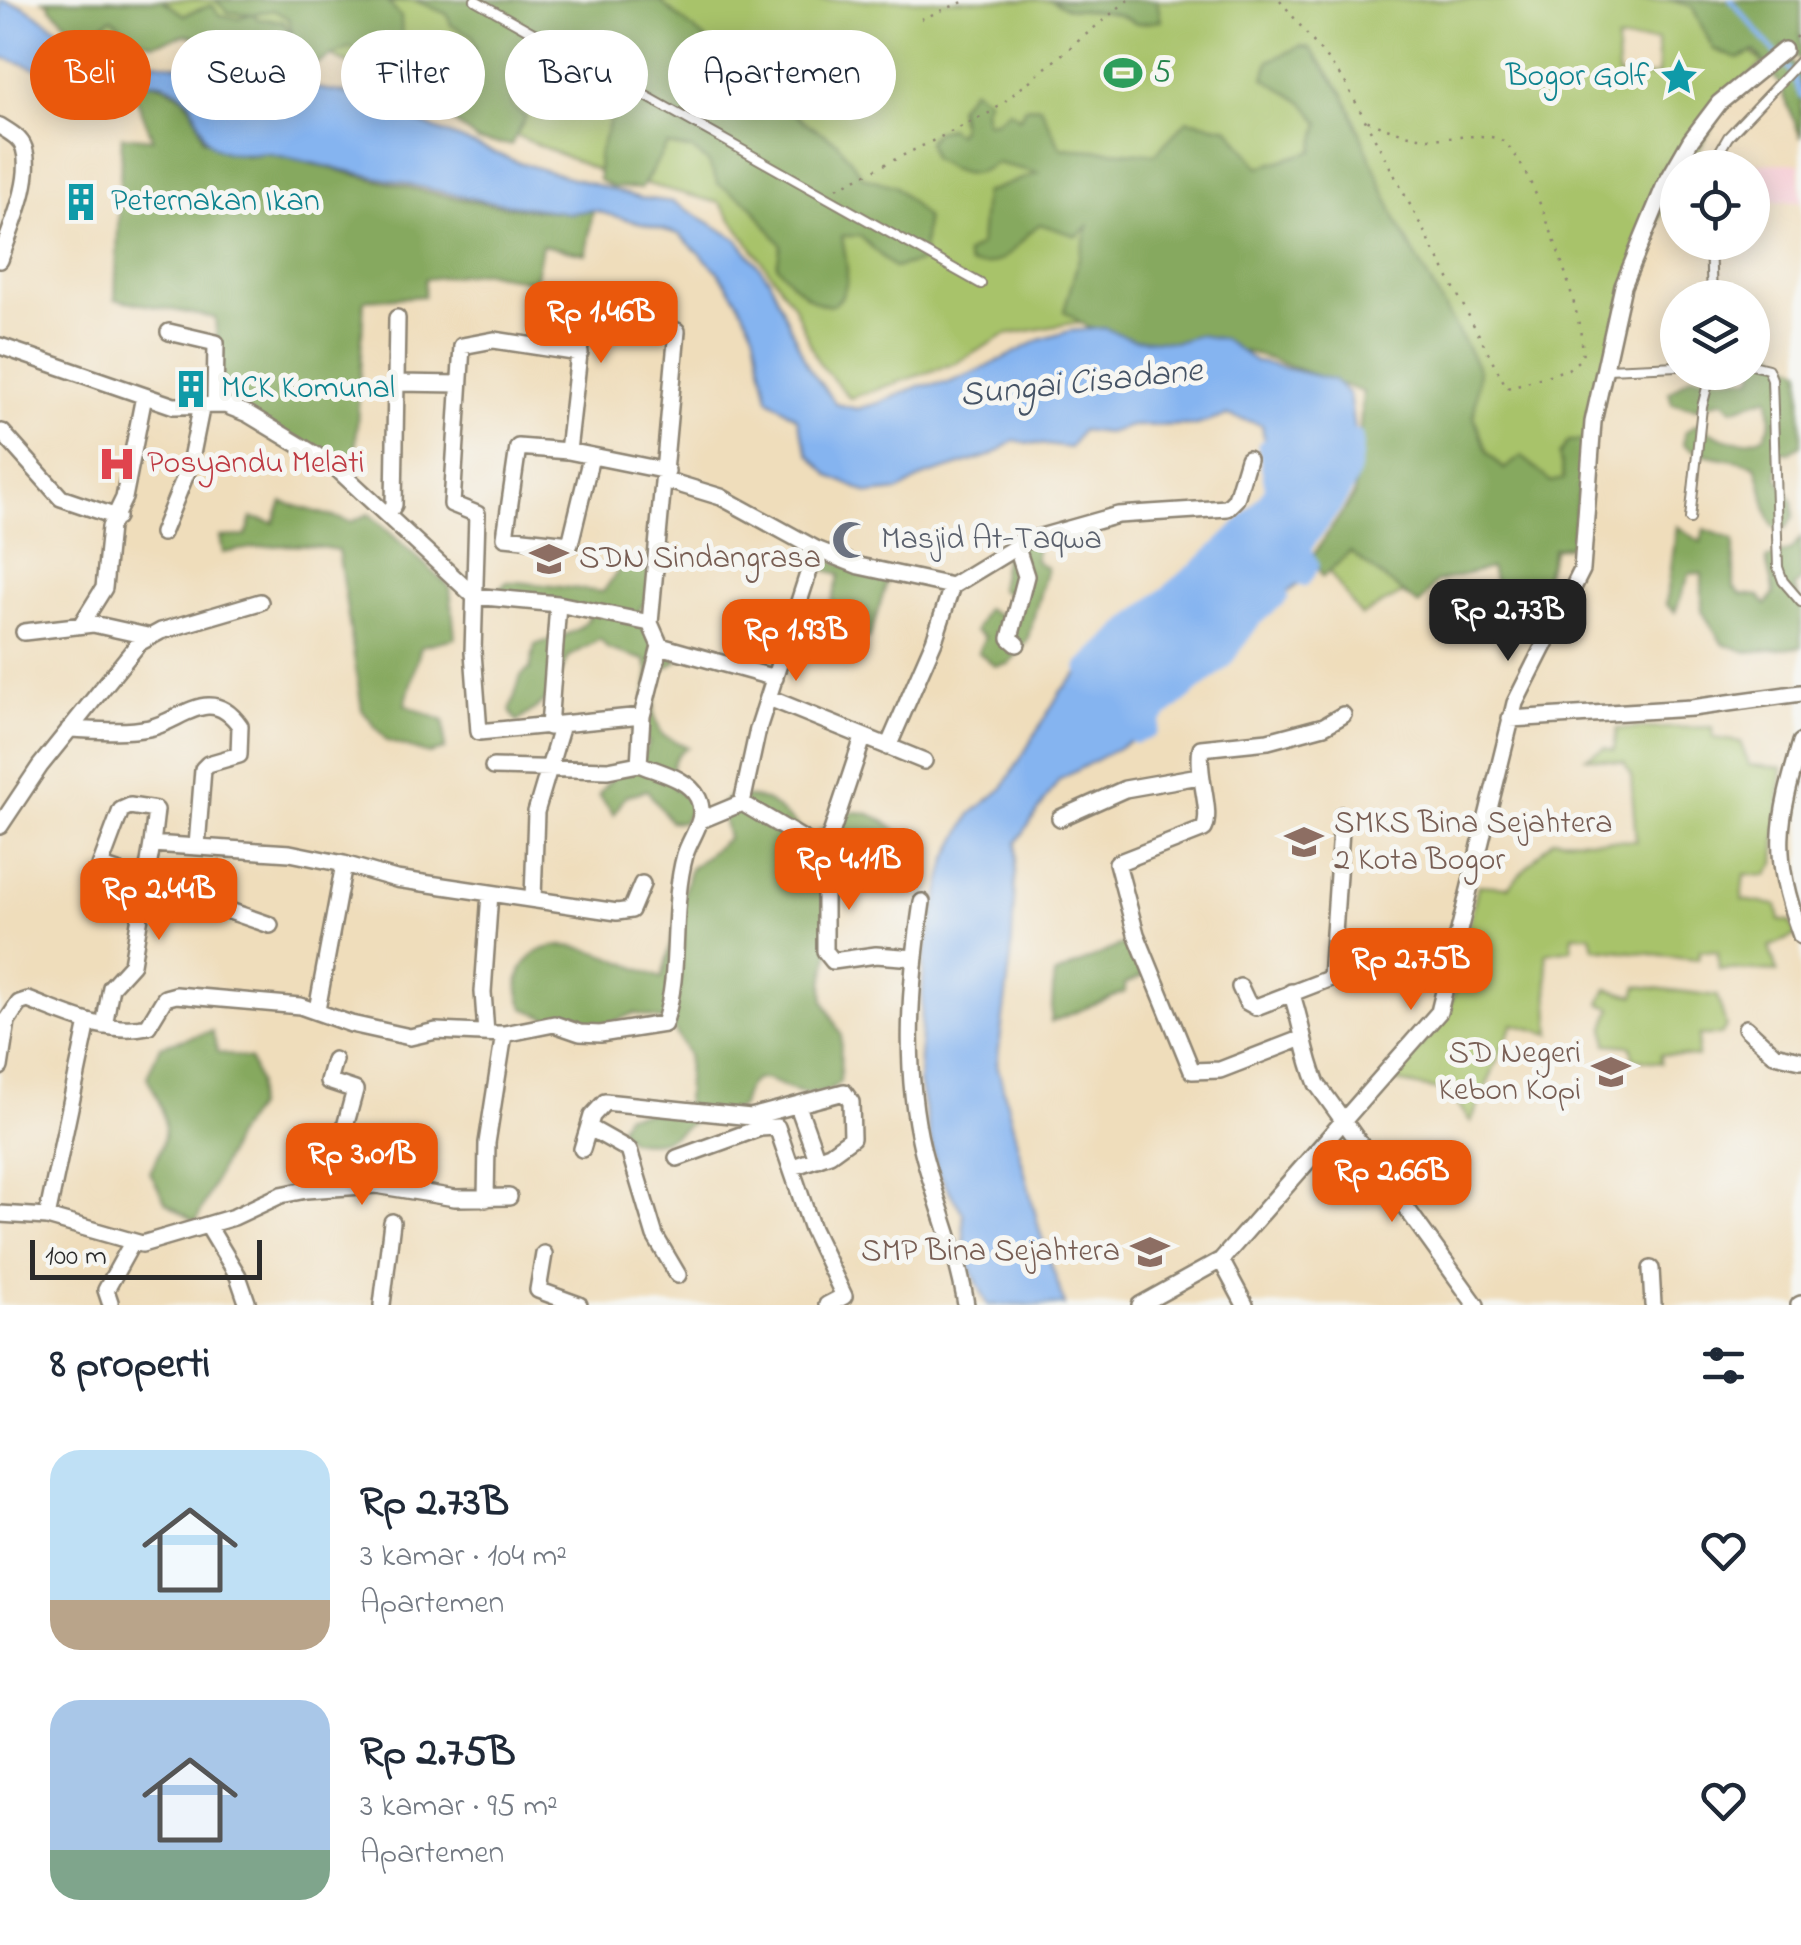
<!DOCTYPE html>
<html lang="id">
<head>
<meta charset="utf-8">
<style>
  body { margin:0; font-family:"Indie Flower",sans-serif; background:#f2f2f3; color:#1f2937; height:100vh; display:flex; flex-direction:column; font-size:38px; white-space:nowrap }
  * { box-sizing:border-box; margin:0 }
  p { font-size:32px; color:#747a83 }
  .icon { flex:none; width:55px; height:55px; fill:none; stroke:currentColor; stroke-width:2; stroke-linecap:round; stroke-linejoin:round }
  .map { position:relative; height:1305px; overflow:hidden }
  .panel { display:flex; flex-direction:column; background:#fff; flex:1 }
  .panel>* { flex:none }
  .guide { position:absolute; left:30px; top:30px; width:1000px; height:90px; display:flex; gap:20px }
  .buttons { position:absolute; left:1660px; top:150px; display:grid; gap:20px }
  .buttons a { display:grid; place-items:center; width:110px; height:110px; border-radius:50%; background:#fff; box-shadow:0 5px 25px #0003; font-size:50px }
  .scale { position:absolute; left:30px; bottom:25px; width:232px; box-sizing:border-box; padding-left:10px; border:5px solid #2b2b2b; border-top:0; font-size:28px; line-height:35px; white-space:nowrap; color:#2b2b2b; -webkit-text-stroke:8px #f6f6f2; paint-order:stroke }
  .price { position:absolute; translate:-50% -85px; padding:0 22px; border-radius:20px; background:#ea580c; color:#fff; font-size:32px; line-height:65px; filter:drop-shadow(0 2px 5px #0008) }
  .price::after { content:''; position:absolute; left:50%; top:60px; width:30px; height:22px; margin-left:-15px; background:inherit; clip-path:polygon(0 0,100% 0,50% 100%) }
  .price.active { background:#222; color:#fff }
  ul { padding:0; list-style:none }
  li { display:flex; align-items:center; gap:30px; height:250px; padding:0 50px }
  li span { display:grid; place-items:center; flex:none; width:280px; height:200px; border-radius:30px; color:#555 }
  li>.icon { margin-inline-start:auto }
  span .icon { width:120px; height:120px; fill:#fffc; stroke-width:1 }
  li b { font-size:42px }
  h2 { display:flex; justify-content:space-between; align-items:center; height:120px; padding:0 50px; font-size:42px }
  .tag { padding:0 35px; border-radius:45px; background:#fff; box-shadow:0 5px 25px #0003; font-size:35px; line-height:90px }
  .tag.active { background:#ea580c; color:#fff }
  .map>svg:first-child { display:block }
  .built { fill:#f6cfd7 }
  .green { fill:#a8c36a; stroke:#6a774a; stroke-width:2.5; fill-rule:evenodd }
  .forest { fill:#86a95e; stroke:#586a44; stroke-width:2.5 }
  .water { fill:#85b4f0; stroke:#58708e; stroke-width:2.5 }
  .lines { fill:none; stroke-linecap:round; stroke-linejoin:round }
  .stream { stroke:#85b4f0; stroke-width:5 }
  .canal { stroke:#85b4f0; stroke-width:15 }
  .lane-casing { stroke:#8d8473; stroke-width:12 }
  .street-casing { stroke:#8d8473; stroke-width:20 }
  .path { stroke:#8d8473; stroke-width:2.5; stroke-dasharray:2.5 8; stroke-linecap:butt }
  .lane { stroke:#fff; stroke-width:8 }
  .street { stroke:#fff; stroke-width:15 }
  .labels { text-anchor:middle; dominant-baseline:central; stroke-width:10; stroke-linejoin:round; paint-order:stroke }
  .leisure-label { font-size:32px; fill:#27864d; stroke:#f6f6f2; text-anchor:start }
  .culture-label { font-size:32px; fill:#0d838f; stroke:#f6f6f2; text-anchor:start }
  .health-label { font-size:32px; fill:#be3a42; stroke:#f6f6f2; text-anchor:start }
  .worship-label { font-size:32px; fill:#5b616d; stroke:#f6f6f2; text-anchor:start }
  .education-label { font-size:32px; fill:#785e54; stroke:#f6f6f2; text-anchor:start }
  .water-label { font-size:35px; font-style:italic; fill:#465466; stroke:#f6f6f2 }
</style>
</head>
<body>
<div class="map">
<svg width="1801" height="1305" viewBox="0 0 1801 1305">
  <rect width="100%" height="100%" fill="#f6f6f2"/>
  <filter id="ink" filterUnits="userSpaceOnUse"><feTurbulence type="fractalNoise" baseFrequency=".01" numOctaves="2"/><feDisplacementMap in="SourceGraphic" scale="20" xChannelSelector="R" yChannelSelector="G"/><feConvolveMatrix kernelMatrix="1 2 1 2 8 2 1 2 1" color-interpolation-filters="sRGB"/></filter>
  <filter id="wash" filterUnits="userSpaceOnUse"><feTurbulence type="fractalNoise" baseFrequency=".0048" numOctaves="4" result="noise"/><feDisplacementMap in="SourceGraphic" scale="40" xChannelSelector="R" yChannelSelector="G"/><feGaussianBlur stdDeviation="2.25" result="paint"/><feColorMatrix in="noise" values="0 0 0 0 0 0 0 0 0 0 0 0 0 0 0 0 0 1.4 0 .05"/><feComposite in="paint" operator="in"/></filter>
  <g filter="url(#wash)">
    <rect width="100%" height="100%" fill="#efddbb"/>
    <!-- built -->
    <path class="built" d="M1799,163L1801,202H1753L1752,168L1715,167V164Z"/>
    <!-- green -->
    <path class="green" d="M41,0H1692L1763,63L1735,88L1689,167L1678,168L1677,187L1656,225L1588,411L1573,546L1554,549L1534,611L1491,566L1434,580L1418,603L1402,594L1361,616L1317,555L1354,495L1371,438L1364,392L1337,361L1247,334L1073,323L1005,335L956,363L850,398L818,362L793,304L720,203L601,172L331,56L242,26L123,33ZM1658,40V76H1618L1617,41Z
      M1712,727L1713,738L1740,742L1749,765L1782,768L1775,864L1766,876L1745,874L1742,900L1777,905L1780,921H1791L1796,935L1769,947L1777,972L1719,969L1718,952L1700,950L1698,959L1594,948L1591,935H1573L1571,949L1546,953L1551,1034L1513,1024L1471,1122L1448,1092L1391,1081L1444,1019L1459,981L1478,985L1484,943L1466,938L1478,885L1508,887L1553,839L1636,841L1631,776L1624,763L1586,757L1604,748L1614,750L1617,729Z
      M1638,986L1717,996L1726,1026L1721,1035H1699L1697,1057L1661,1054V1063L1633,1058L1631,1046L1607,1044L1605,1027L1612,1008L1600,1004L1607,989L1635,996Z"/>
    <!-- forest -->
    <path class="forest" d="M49,0H162L184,15L212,5L219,15L238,18L252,14L228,12L215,0H412L388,3L401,17L402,55L393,63L370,69L363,62L364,54L350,47L316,64L299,59L288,18L273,10L253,14L258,19L283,21L291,34L289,47L238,37L224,43L186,35L153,44L133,37L112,18L91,33L70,26L50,7Z
      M414,0H658L803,121L837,142L863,177L895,186L926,218L922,261L894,268L860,236H842C844,252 851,274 844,291C830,329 787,279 777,265L781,245L750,204L718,184L708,162L693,150L667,145L641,189L612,187L599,180L598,156L617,100L605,87L559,74L548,56L534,63L520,88L510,91L513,107L526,117L511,145L478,141L431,104L427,80L446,67L458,66L461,55L476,49L473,36L451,25L447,14Z
      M1051,0H1157L1161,21L1136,24C1105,2 1078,19 1051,0Z
      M1668,0H1801V60L1782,45L1801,77V138L1779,83L1755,51L1738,59L1713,49L1692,6Z
      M1301,46L1310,48L1344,94L1398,224L1479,370L1474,417L1487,452L1504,469L1522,456L1551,482L1564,479L1559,455L1568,441H1584L1572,545L1553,548L1535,614L1505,605L1490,568L1436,582L1419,605L1350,552L1323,577L1312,557L1354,495L1363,392L1255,354L1193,340L1144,346L1087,327L1064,311L1088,226L1077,236L1040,224C1017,239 1009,271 969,264L966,254L980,245L984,193L1038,173L996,163C970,181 957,173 932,158L928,141L936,131L949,128L957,134L961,128L958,106L973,89L988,99L984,108L986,122L995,121L1009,110L1020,118L1025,107L1040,106L1061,148L1155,154L1187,120L1229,128L1259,167L1313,151L1320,123L1305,104L1264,78L1269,61Z
      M149,82C184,89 195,105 203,139L246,156L267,153C356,173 506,220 593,210L586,254L542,245L535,282L485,272L425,279L424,296L364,300L354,479L222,398L215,318L115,299L122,136L153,139L131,85Z
      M1773,347L1780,359L1801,369V445L1790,452L1777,451L1778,478L1793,502L1794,517L1786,528L1774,527C1763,509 1764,486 1756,466C1732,456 1704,460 1683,444L1685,432L1697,424C1720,439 1740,448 1765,435L1771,421L1769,397L1732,409L1723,400L1698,408L1672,404L1669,392L1692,376L1752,378L1762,354Z
      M282,502L351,522L369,514L450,587L455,638L421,646L405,705L444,721L445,750L429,754L387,741L362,710L338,550C298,542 263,545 223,553L220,537L246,536L252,518L274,523Z
      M1677,526L1701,542L1704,529L1734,540V588L1741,594L1759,596L1766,605L1774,594L1766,559L1791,550L1801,538V581L1794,587L1801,605V647L1747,652L1722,643L1702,611V574L1690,573L1675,612L1666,604Z
      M1023,544L1036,547V561L1047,568L1027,641L1009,664L995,666L978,652L985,637L975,631L985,609L1009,619L1017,601L999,589L1005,554Z
      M825,559L888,579L869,639L838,631L846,606L831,604L840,574L821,569Z
      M642,563L653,567L652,592L638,612L645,623L664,634L669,656L679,660L658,673L654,714L662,735L688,747C670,756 672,768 673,787L690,801V812L682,822L670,821L647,790L625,796L614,815L599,795C610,772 639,769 649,743L641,733L649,672L645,660L608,649L600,639L569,657L548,699L517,722L510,711L521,676L530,669L535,645C556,636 582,636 592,612L497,590L507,582H519L603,592L620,568Z
      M731,794L766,800L810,836C822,831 827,825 837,818C866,799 898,829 916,849V867C894,890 870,887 841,881L827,895L830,947L823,984L824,1001L841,1035L840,1082C794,1123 756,1039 741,1106C728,1115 725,1113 712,1115C678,1121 680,1149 630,1140L619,1128L626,1114L657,1112L686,1103L688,1055L670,1022L634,1013C587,1036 571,1027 524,1008C518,993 515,978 525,964C556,921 627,967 662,978L690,869L728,838L720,806Z
      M1130,941L1145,975L1125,984V992L1051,1022L1054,975Z
      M212,1031L218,1052L250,1059L258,1083L255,1108L236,1134L196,1222L166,1203L150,1172C172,1132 168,1117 147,1077L160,1046Z"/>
    <!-- water -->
    <path class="water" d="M0,0L23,6L60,30L144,60L345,93L517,162L640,198L673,202L737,239L769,279L808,367L836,404L857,409L879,403L919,386L948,383L978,371L1040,340L1070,331L1104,328L1133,339L1176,342L1199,335L1223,339L1255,361L1334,380L1349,394L1355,437L1348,490L1327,512L1302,550L1312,565L1307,577L1254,619L1247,635L1224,661L1155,717L1151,730L1059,780L1017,842L1011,957L997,1064L1040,1232L1065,1305H988L965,1257L963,1213L937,1171L919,1082L924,958L947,860L971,814L1003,788L1061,691L1117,634L1246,526L1272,490L1262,425L1228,415L1197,425L1131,426L1107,433L1081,430L1070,448L1014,441L992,455L925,476L899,491L869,494L830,476L809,454L797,418L768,398L754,331L737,299L716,269L679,234L593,210L569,213L480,200L267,153C177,163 219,112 172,87C149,74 127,92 104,89C78,87 32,64 0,57Z"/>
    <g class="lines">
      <!-- stream -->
      <path class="stream" d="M1731,0L1793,74L1801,97"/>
      <!-- canal -->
      <path class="canal" d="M1303,579L1312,565L1302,550C1329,508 1358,490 1355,437
        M1084,668C1144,605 1221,561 1273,490L1265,447
        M1135,736L1151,730L1155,717L1224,661L1254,619L1281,596"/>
    </g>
  </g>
  <g filter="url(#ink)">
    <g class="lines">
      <!-- lane casing -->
      <g class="lane-casing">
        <path id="lane" d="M475,0L981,284
          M1710,168L1728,137L1801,60
          M1710,242L1712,298
          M1752,365L1768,369L1772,379L1778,567L1783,581L1801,602
          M1607,369L1678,366
          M1690,519L1702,407L1711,372
          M1518,613L1554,630"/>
      </g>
      <!-- street casing -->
      <g class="street-casing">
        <path id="street" d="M0,126C9,132 20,137 24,148C34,180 10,229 0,260
          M169,332L216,343L215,405
          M0,346L174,406L225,405L248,414L334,466L474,596
          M580,353L494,340L462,346L452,504L477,514L473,652L479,732L642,716
          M399,383L459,384
          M2,432L61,498L117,517
          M568,451L518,447L505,537L570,544L591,457
          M665,480L721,497L816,549L859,566L952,586L1026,541L1118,515L1227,508L1236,499L1248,459
          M388,513L394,505L397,318
          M162,533L190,464L201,409
          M1016,545L1026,576L1010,638L1017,644
          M474,596L558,604L650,623
          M81,625L104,588L110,527L124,498L144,396
          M24,632L93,624L147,636
          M660,646L775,678
          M769,698L924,761
          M1510,719L1692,708L1801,693
          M549,727L558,604
          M69,729C95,730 123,733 149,728C181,722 210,683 240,726L239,755L208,764L203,769L197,846
          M1801,742C1777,825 1771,852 1801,936
          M888,747L934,641L952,586
          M493,767L608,770L639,764
          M742,803L758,729L816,549
          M1060,818L1125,789L1199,776
          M701,820L742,803L825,852V951L833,961L876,955L915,958
          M0,826L40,766L139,643L161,631L260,602
          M825,852L863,738
          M344,864L396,879L617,912L631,910L642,884
          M533,898L536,812L561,728
          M922,902C910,983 903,1068 922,1148C935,1201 958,1252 966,1305
          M270,925L100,866L121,810L130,806L156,810L152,844L290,853L344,864L317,1010
          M1365,974L1396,972L1450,978
          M1240,987L1247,1002L1256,1007L1331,978L1342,815
          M1291,992C1303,1026 1303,1050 1317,1084L1476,1305
          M0,1023L7,1021L19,1003L28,1000C66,1014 107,1035 148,1026L165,998L176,995L300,1006L351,1024L410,1037L436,1031L504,1034L554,1024L580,1033L600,1034L664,1024C682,970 670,910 685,855C691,835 708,819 698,798C688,778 658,772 639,764L642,716L660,646L650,623L677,331L641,322L634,309L627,305L591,301L584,310L568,451L667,471
          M104,1026L111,987L132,964L152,844
          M1746,1028L1774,1054L1801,1060
          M486,1033L483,992L490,893
          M1300,1039L1220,1070L1192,1071L1136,934L1117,863L1204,829C1213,811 1196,774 1201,748L1268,741L1324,726L1343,715
          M334,1060L328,1081L355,1090L346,1123L356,1185
          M0,1067L7,1021
          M798,1106L817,1159
          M590,1128L629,1150L655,1236L678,1275
          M582,1149L592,1116L605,1102L751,1117L844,1092L851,1102L852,1138L830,1154L793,1167
          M677,1158L760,1128L777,1127L812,1229L844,1296L827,1305
          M486,1199L487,1143L504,1034
          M0,1214L47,1217L142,1244L234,1217L281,1195L306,1190L376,1185L455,1198L509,1197
          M47,1217L88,1022
          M208,1226L238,1276L248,1305
          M544,1254L538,1290L579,1305
          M1221,1260L1245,1305
          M1651,1269L1653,1305
          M110,1302L106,1290L132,1243
          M382,1305L392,1222
          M1140,1305L1221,1260L1439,1012L1515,703L1582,570L1593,422L1623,286L1664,187L1691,140L1719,103L1784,50
          M1799,1305L1801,1304"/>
      </g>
      <!-- path -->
      <path class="path" d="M1280,0L1345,82L1507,388L1568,369L1582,358C1589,327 1529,149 1499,139C1479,132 1451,140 1430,138C1407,137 1384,127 1363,119
        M921,19L968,0
        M1795,38L1801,30
        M837,188L993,111L1128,0"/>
      <!-- lane -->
      <use href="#lane" class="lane"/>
      <!-- street -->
      <use href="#street" class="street"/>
    </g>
  </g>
  <!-- icons -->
  <defs>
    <g id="stadium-bare" transform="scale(3)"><path d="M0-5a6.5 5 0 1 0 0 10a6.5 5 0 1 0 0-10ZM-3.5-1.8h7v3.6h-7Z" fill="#2e9e5b" stroke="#f6f6f2" stroke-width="2.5" paint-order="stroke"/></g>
    <g id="sight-bare" transform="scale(3)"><path d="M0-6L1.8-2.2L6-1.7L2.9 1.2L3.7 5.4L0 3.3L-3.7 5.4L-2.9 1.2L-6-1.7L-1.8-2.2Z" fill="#0f9aa8" stroke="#f6f6f2" stroke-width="2.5" paint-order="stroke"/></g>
    <g id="building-bare" transform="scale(3)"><path d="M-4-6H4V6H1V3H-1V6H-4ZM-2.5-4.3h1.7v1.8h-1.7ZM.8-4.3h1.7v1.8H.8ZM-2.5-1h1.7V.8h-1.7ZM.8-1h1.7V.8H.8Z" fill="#0f9aa8" stroke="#f6f6f2" stroke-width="2.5" paint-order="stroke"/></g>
    <g id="hospital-bare" transform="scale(3)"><path d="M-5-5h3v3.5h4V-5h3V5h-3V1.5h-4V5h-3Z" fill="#e0444e" stroke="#f6f6f2" stroke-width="2.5" paint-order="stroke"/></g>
    <g id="mosque-bare" transform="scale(3)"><path d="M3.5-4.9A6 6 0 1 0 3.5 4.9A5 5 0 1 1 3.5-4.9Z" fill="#6b7280" stroke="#f6f6f2" stroke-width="2.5" paint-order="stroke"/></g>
    <g id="school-bare" transform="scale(3)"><path d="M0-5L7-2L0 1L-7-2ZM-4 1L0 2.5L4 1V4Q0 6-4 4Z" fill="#8d6e63" stroke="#f6f6f2" stroke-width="2.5" paint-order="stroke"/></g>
  </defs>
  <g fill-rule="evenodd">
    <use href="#stadium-bare" x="1123" y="73"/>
    <use href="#sight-bare" x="1679" y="77"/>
    <use href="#building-bare" x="81" y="202"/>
    <use href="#building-bare" x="191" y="389"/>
    <use href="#hospital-bare" x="117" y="464"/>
    <use href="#mosque-bare" x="851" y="540"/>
    <use href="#school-bare" x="549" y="559"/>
    <use href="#school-bare" x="1304" y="842"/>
    <use href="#school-bare" x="1611" y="1072"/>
    <use href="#school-bare" x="1150" y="1252"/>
  </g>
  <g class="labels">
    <!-- leisure labels -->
    <g class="leisure-label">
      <text x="1153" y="73">5</text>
    </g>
    <!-- culture labels -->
    <g class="culture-label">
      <text x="1649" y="77" text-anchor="end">Bogor Golf</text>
      <text x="111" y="202">Peternakan Ikan</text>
      <text x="221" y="389">MCK Komunal</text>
    </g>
    <!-- health labels -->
    <g class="health-label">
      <text x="147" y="464">Posyandu Melati</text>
    </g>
    <!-- worship labels -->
    <g class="worship-label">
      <text x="881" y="540">Masjid At-Taqwa</text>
    </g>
    <!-- education labels -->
    <g class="education-label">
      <text x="579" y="559">SDN Sindangrasa</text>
      <text x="1334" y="824">SMKS Bina Sejahtera<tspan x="1334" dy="37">2 Kota Bogor</tspan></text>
      <text x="1581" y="1054" text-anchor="end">SD Negeri<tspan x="1581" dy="37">Kebon Kopi</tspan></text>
      <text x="1120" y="1252" text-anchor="end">SMP Bina Sejahtera</text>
    </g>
    <!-- water labels -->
    <g class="water-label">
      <text transform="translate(1081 384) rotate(-6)">Sungai Cisadane</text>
    </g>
  </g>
</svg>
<div class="buttons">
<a><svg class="icon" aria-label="locate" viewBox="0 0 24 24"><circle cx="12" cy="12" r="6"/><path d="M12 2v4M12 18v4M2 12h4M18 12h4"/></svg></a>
<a><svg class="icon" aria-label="layers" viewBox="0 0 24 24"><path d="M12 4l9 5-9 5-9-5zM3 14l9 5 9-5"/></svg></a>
</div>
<div class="scale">100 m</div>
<b class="price" style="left:601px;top:366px">Rp 1.46B</b>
<b class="price active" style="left:1508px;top:664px">Rp 2.73B</b>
<b class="price" style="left:796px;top:684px">Rp 1.93B</b>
<b class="price" style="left:849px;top:913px">Rp 4.11B</b>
<b class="price" style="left:159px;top:943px">Rp 2.44B</b>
<b class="price" style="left:1411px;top:1013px">Rp 2.75B</b>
<b class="price" style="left:362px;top:1208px">Rp 3.01B</b>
<b class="price" style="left:1392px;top:1225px">Rp 2.66B</b>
<div class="guide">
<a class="tag active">Beli</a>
<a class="tag">Sewa</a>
<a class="tag">Filter</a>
<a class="tag">Baru</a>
<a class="tag">Apartemen</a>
</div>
</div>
<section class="panel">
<h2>8 properti<svg class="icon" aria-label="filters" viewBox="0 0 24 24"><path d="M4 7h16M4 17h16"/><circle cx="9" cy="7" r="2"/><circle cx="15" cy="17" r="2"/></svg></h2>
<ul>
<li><span style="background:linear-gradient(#bfe0f5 75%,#b9a48a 0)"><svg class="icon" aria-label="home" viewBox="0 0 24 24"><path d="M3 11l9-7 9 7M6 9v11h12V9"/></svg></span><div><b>Rp 2.73B</b><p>3 kamar · 104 m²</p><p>Apartemen</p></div><svg class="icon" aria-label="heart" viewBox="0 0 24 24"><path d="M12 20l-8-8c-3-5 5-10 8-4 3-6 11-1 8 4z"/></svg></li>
<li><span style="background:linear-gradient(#a9c7e8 75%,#7fa58c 0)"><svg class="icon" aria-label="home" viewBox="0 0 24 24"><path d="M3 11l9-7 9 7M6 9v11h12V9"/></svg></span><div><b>Rp 2.75B</b><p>3 kamar · 95 m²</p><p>Apartemen</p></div><svg class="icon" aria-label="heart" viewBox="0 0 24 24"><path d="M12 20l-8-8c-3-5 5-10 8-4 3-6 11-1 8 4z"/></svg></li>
</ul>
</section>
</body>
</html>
